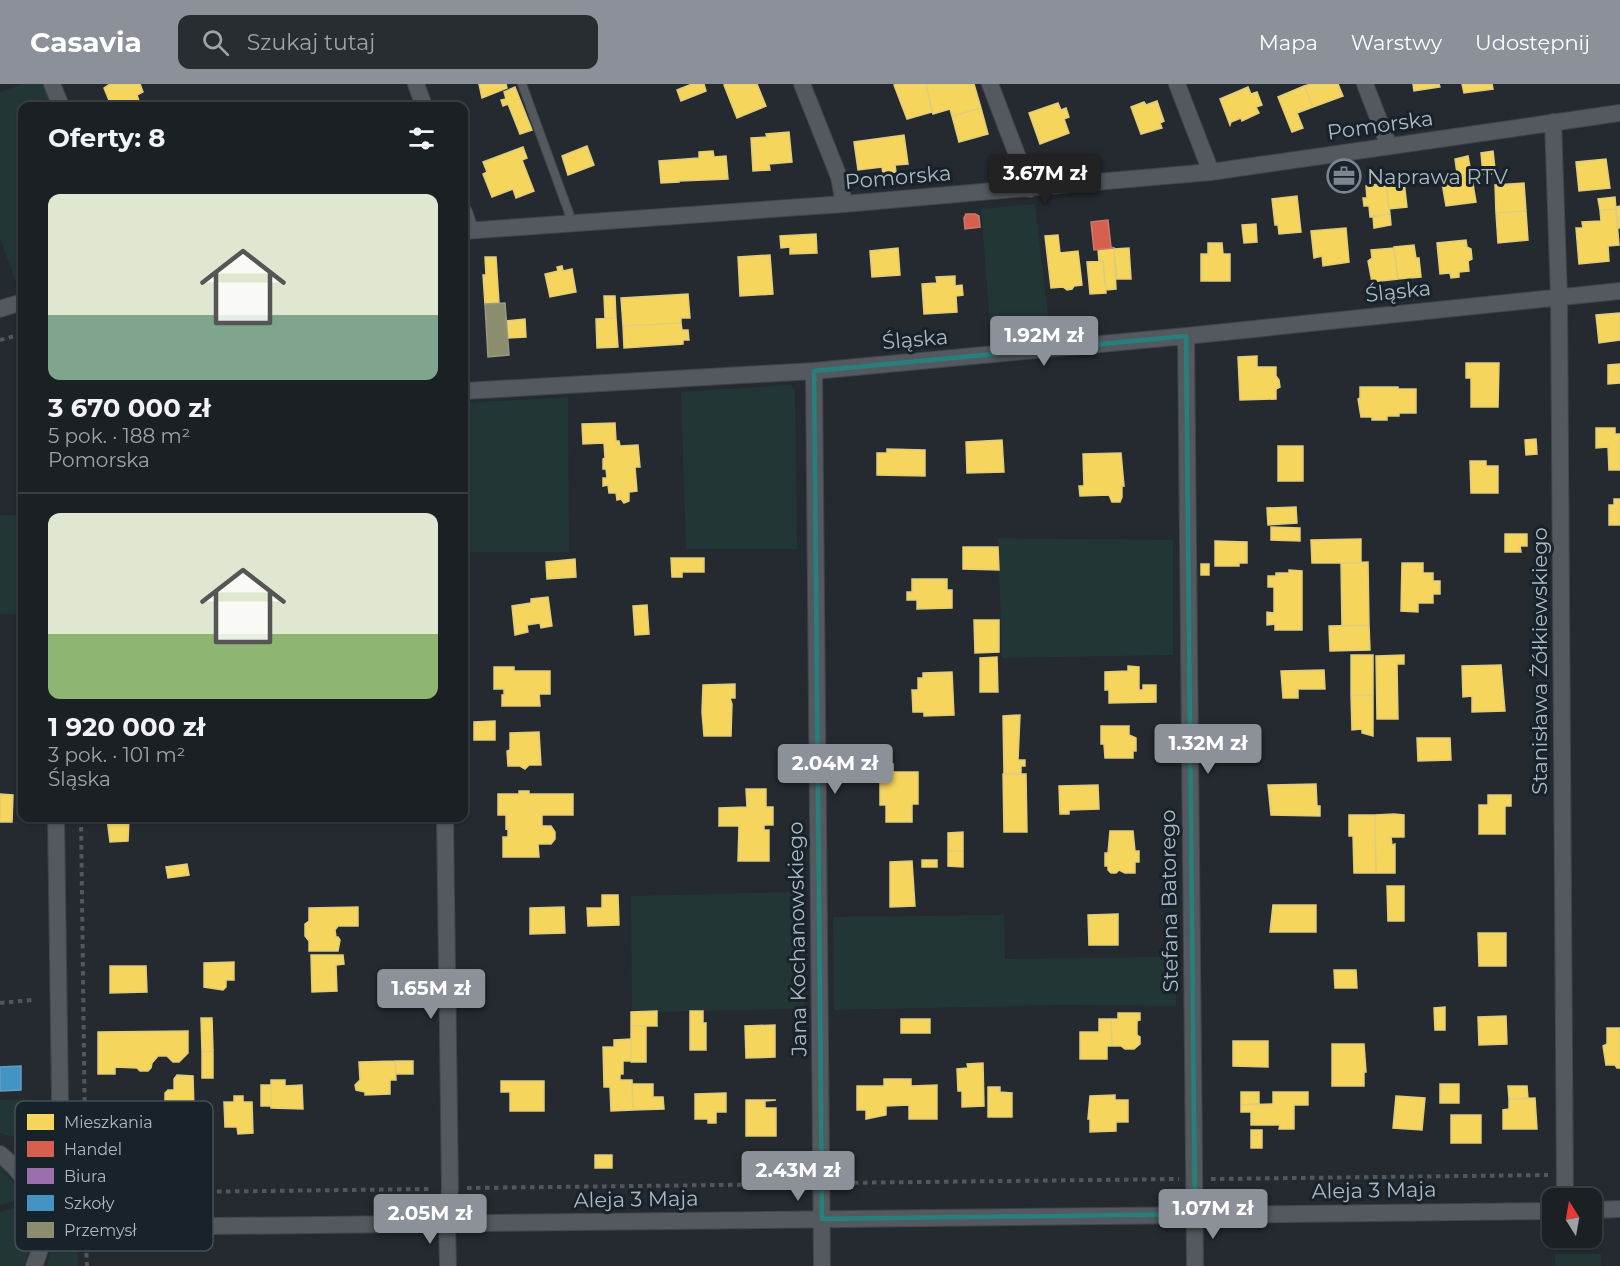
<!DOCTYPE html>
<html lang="pl">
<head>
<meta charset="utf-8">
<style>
  body { margin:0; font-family:Montserrat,sans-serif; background:#282d31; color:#f1f3f6; height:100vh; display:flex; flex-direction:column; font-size:22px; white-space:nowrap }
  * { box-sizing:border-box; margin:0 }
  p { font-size:20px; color:#a0a3a6 }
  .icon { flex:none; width:33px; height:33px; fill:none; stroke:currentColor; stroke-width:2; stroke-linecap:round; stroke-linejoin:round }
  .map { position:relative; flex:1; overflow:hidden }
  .details { position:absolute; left:18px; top:18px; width:450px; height:720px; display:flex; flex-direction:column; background:#1b2024; border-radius:12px; box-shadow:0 2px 4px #0004,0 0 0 2px #393e41 }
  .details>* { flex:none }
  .needle { width:39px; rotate:349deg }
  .buttons { position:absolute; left:1542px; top:1104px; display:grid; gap:12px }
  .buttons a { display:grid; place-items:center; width:60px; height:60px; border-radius:12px; background:#1b2024; box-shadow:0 2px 4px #0004,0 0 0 2px #393e41; font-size:30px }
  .price { position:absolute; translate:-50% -51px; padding:0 14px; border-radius:6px; background:#8c9099; color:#fff; font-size:20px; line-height:39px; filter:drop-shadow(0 2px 3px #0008) }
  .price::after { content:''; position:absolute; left:50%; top:36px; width:18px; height:14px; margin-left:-9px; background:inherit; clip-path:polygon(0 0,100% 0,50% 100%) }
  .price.current { background:#222; color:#fff }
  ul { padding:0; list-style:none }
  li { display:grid; align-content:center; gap:12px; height:318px; padding:0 30px }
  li+li { border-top:2px solid #393e41 }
  li span { display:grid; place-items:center; height:186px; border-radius:12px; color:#555 }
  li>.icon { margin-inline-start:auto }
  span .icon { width:108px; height:108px; fill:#fffc; stroke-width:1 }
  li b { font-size:26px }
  h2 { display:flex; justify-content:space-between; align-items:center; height:72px; padding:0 30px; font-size:26px }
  header { display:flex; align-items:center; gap:36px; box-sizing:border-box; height:84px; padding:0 30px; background:#8c9099; color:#fff }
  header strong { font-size:28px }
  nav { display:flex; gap:33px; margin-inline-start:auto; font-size:21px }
  .search { width:420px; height:54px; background:#282d31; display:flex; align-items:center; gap:15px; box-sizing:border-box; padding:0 21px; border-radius:12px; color:#a0a3a6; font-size:22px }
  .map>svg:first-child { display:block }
  .green { fill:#223636 }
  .homes { fill:#f6d55c; stroke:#e0cc7b; stroke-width:1.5 }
  .shops { fill:#d6604d; stroke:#c97a70; stroke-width:1.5 }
  .offices { fill:#9970ab; stroke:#9f86b2; stroke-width:1.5 }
  .schools { fill:#4393c3; stroke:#629ec3; stroke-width:1.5 }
  .industry { fill:#8c8c6e; stroke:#969988; stroke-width:1.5 }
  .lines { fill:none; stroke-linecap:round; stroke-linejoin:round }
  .service-casing { stroke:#404449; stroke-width:10 }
  .minor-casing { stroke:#404449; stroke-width:18 }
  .path { stroke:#51585d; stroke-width:4; stroke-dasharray:4.5 4.5; stroke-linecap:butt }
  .service { stroke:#53595f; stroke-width:8 }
  .minor { stroke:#53595f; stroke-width:16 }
  .marked { fill:none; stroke:#27807b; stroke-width:4.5; stroke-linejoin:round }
  .labels { text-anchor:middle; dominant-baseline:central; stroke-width:6; stroke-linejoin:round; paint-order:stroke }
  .street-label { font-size:21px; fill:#acb8c3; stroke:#18222a }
  .poi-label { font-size:21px; fill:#acb8c3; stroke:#18222a; text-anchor:start }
  .key { fill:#18222a; stroke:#444f58; stroke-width:1.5 }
  .key-label { font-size:16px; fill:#acb8c3 }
</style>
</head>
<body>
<header>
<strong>Casavia</strong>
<div class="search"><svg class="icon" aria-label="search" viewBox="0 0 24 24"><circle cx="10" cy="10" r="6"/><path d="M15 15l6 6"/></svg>Szukaj tutaj</div>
<nav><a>Mapa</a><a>Warstwy</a><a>Udostępnij</a></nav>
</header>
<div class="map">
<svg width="1620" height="1182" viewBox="0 0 1620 1182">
  <rect width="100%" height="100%" fill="#242a30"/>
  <!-- green -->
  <path class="green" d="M23,0H43L52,22H22V196L16,198L0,154V8Z
    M1035,120L1050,248L991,253L981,125Z
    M791,301L795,307L797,465H686L681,308Z
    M568,313L569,468H464V319Z
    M0,431H22V530H0Z
    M998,454L1173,456V571L1002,574Z
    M801,808L805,925L632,928L631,812Z
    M1004,831L1005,875L1176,873V922L1061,921L834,926L833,833Z
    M31,1015V1035L27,1045L14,1053L0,1049V1016Z
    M0,1084L17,1101L25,1115L0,1121Z
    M28,1120C31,1141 34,1163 23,1182H0V1128Z
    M77,1154L78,1182H46C54,1160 52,1155 77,1154Z
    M1555,1170H1601V1182H1555Z"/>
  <!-- homes -->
  <path class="homes" d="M110,0H140L143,8L137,11L140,20L133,22H119L117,18L111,21L104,4Z
    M479,0H506L507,4L482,14Z
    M692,0H704L706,7L681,17L677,6Z
    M726,0H757L766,22L737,34L724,1Z
    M898,0H926L932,28L907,35L894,1Z
    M930,0H974L981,24L952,32L950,25L933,30L926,1Z
    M1311,0H1338L1343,12L1313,23L1304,2Z
    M1413,0H1439L1440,3L1414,7Z
    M1462,0H1492L1493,5L1464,9Z
    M1304,2L1313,23L1297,29L1303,44L1292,48L1278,13Z
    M515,3L532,46L520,50L508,20L503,22L501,16L506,15L504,8Z
    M1248,3L1251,10L1257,8L1262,21L1256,23L1259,29L1242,37L1241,34L1231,38L1230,41L1220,15Z
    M1157,17L1164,37L1160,39L1162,44L1141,50L1131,23L1144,18L1146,21Z
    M1058,19L1061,26L1066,24L1069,33L1064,35L1069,49L1040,60L1029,29Z
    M981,24L988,50L959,58L952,32Z
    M789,48L792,78L769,80L770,86L753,87L751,54L767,53L766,50Z
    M904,51L908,80L895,81L896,88L883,90L882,83L858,86L854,58Z
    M587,62L594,81L568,91L562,72Z
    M523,63L527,74L522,76L534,107L516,114L513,105L492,113L483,90L487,88L483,78Z
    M713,67L714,73L726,72L728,95L679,97V98L661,99L659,77L699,74V68Z
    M1493,67L1495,85L1491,90L1483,91L1481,69Z
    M1468,72L1472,94L1458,96L1455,75Z
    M1606,75L1610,104L1579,107L1576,78Z
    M1457,89L1458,96L1472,94L1476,118L1446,122L1442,99L1451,97L1450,90Z
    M1404,97L1407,123L1389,125L1386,99Z
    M1386,99L1390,130L1370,133L1369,122H1364L1363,114H1367L1366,102Z
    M1524,99L1526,127L1496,129L1495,101Z
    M1297,112L1301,148L1279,150L1278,141H1275L1272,115Z
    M1615,113L1616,125L1600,126L1598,115Z
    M1620,122V144H1618L1616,123Z
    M1616,125L1619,161L1608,162L1609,177L1579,180L1576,144H1583L1582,138L1601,137L1600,126Z
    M1526,127L1528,156L1498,159L1496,129Z
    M1390,130L1391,141L1374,144L1373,132Z
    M1256,140L1257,158L1244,159L1242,141Z
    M1346,144L1349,178L1323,182L1322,172L1314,174L1311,147Z
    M816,150L817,169L790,170V163L781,164L780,152Z
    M1058,151L1060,169L1078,167L1082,201L1074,202L1072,205L1067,206L1063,203L1051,204L1045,152Z
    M1466,156L1467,163L1471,165L1472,175L1468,177L1469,187L1459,188V193L1451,194L1450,189L1440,190L1437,159Z
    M1208,159H1222L1223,170H1230V197H1201V170H1208Z
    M1414,161L1416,174H1419L1421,193L1398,195L1394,163Z
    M898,164L900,191L872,193L870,167Z
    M1114,164L1116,205L1106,206L1103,177H1099L1098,165Z
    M1129,164L1131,195H1117L1114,165Z
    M1394,164L1398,195L1372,198L1368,177L1372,174L1371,166Z
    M770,171L773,210L740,212L738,173Z
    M485,173H496L499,219L485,220L483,191H486Z
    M1103,177L1106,209L1090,210L1087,178Z
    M562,182L563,187L572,185L576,208L550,213L545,190L558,187L557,183Z
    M955,192V202L962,201L963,211L956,212L957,228L924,230L922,200L937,199L936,193Z
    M688,210L690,234H681V239L623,242L621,214Z
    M604,212H615L616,234H605Z
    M1620,229V256L1599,259L1596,231Z
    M616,234L618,263L597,264L596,235Z
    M525,235L526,253L508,254L506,237Z
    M681,239L682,246H688L689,256H683V260L624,264L623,242Z
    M1257,272V283H1276V292L1279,296L1280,303L1276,305V315L1240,316L1238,273Z
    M1466,279H1499L1498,323H1471V294H1466Z
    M1620,280V299L1608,300V281Z
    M1360,303H1398V305H1416V329H1399V332H1387V336H1372V333H1361L1358,315L1360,314Z
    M615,339L616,357H619L620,362L638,361L640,383H635L637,407L629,408V417L624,419L621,415L617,416L616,409H609L608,401L603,402V394H607L606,385H603V375L605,374L604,359L583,360L582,340Z
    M1596,344H1615V350H1620V386H1609L1608,363L1596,364Z
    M1536,355L1537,370L1526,371L1525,356Z
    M1002,356L1004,388L967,389L966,358Z
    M1278,362H1303V397H1278Z
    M887,365L925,366V392L877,391V369H887Z
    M1121,369L1124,402L1122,401V413L1120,418H1112L1109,411L1080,412L1079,402H1084L1083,370Z
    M1470,377H1486V382H1498V409H1471Z
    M1614,415H1620V441H1609V421H1614Z
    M1296,423L1297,439L1268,441L1267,424Z
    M1271,443L1300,444V457L1271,456Z
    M1505,450H1527V462H1520L1521,468H1505Z
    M1361,455V479H1312L1311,456Z
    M1215,457L1247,458V479H1239V482H1215Z
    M963,463H998L999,486L963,485Z
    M671,474H704V488H682V493H672Z
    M575,475L576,493L547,495L546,478Z
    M1368,478L1369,541L1342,542L1341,479Z
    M1402,479H1423V489H1433V497H1440V510H1433V519H1418V528L1401,527Z
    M1201,480H1209V491H1201Z
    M1289,486L1302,487V546H1275V540L1267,541V528L1274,529V503H1268V492H1276V489H1289Z
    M912,495H947V506H952V524L917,525V516H907V508H912Z
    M548,513L552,542L541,544L540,539L527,541L528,548L515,551L512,522L531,519V515Z
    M647,521L649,550L635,551L633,522Z
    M974,536H999V568L975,569Z
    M1369,541L1370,566L1330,567L1329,542Z
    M1351,571H1373V611H1351Z
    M1404,571V580H1397L1398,635H1377L1376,572Z
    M997,573L998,608H980V574Z
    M1501,581L1505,627L1472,628V612L1463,613L1462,582Z
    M1128,582L1139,583V606H1143V601H1156V618L1109,619V606H1105V588L1128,587Z
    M494,583H514V587H550V610H539L540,622H502V611H504V605H494Z
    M1324,586L1325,605H1298V614H1283L1281,587Z
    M952,588L954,631L924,632V628H913L912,606H918V594H923V589Z
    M735,600V614H730L732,620L731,652H704L702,628L703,601Z
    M1351,611H1373V652L1362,649V645L1352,646Z
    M1020,631L1018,676H1025V682H1021V689L1004,690L1003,632Z
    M495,637V656H474V638Z
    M1101,642H1129V651L1136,654V667H1133V674H1105L1104,660H1101Z
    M539,648L541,681H529L525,685L520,682H508L507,667L510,666V649Z
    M1417,654H1450L1451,676L1418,677Z
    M880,680H893V688H918V720H912V738H886V721H880Z
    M1003,690H1026L1027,748H1004Z
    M1316,700L1317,722H1320V732L1271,731L1268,701Z
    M1098,701L1099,725L1069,726V730H1060L1059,702Z
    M746,705H766V723H773V741H764V746H769V777H738L739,742H719V724L747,723Z
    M519,707H529V710H573V731H542V742H551L555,748V755L551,760H538L539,773H503V753H508V744L506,745V731H498V710H519Z
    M0,710L13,711L12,738H0Z
    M1488,711H1511V722H1505V750H1479V721H1488Z
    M1394,730L1404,731V753H1391L1392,761L1395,760V789H1376L1375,731Z
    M1349,731H1375L1376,789H1354L1353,752H1349Z
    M107,734H129L128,757L110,758Z
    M1110,747H1133L1135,767H1139V778H1135V789H1125L1119,786L1116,789H1111L1108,786V782H1105V769H1108Z
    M963,748V767H948V749Z
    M948,767H963V783L948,782Z
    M922,776H937V783H922Z
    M912,777L915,822L890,823V778Z
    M187,780L189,791L168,794L166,783Z
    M1387,802H1404V837H1388Z
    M602,811H618L619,841L588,842L587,824H602Z
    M1273,821H1316V848H1270Z
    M358,823V842H338L335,846L336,853H338L340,856L338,867H309V857L305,852V840L309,837V824Z
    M564,823L565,849L530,850V824Z
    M1118,830V861H1089L1088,831Z
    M1478,849H1506V882H1479Z
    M311,871H343L344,880L336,881L337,907L312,908Z
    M234,878V896H226V903L223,906L204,903V879Z
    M110,882H146L147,908L110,909Z
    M1334,886H1356L1357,904H1335Z
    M1445,923V946H1435L1434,924Z
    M657,927V942H631V928Z
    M690,927H703V939H706V966H690Z
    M1118,929H1140V936L1137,937V951L1140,953V960L1134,965H1125L1121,962H1112L1111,935H1118Z
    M1506,932L1507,960L1479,961L1478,933Z
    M201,934H212L213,967L202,968Z
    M901,935H930V949H901Z
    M1099,935H1111L1112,962H1107V975H1080V948H1099Z
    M775,941V973L746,974L745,942Z
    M631,942H646V978H631Z
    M1607,944H1620V984H1617L1615,981H1606L1603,962L1607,960Z
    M188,947V969L179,978H173L167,972H158L152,979L151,984L148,987H140L137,984L115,983V990H98V948Z
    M631,955V977H623V990H620V996H632L633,1026L611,1027L610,1003H604L603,963H614V956Z
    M1233,957H1268V983L1233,982Z
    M1332,960H1364L1366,988H1364V1002H1332Z
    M213,967V994H202V968Z
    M395,977H413V990H396Z
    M395,977L396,996H390V1010L365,1011V1008L356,1006L355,1001L360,996L359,978Z
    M983,979L984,1022L962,1023V1007H958L957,985L968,984L967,980Z
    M177,991L193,992L194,1025L165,1026V1009L168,1006H174V995Z
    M884,995H911V1002L937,1001V1035H909V1021L886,1022V1031L866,1035V1026H857V1002H884Z
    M271,996H285V1002L302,1001L303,1025L271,1024Z
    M501,997H544V1027H510V1008H501Z
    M632,1000H653V1013H663L664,1025L633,1026Z
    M1440,1000H1459V1019H1440Z
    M261,1001H271V1022H261Z
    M1508,1002H1527L1528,1015H1509Z
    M988,1003H1000V1008L1012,1009V1033H988Z
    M1241,1008H1259V1020L1241,1021Z
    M1273,1008H1308V1021H1294V1045H1279L1280,1041H1251V1028H1241V1021L1273,1020Z
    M726,1009V1028H716V1039H708V1035H695V1010Z
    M1115,1011V1016H1128V1038H1116V1047L1090,1048V1035H1088L1090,1012Z
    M234,1012H243V1018H252L253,1049L238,1050L237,1043H225L224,1018H234Z
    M1396,1012L1425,1014L1422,1046L1393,1044Z
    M1535,1014L1537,1045H1503V1026L1509,1025V1015Z
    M746,1016H776L765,1017V1024H776V1052H746Z
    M1451,1031H1481V1059H1451Z
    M1251,1046H1262V1064H1251Z
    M595,1071H612V1084H595Z"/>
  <!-- shops -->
  <path class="shops" d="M966,130H975L979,132L980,143L965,145L964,134Z
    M1108,136L1111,163L1114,164L1094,166L1091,138Z"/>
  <!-- offices -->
  <path class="offices" d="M1351,85L1353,97L1336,99L1335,88Z"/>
  <!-- schools -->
  <path class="schools" d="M21,982V1006L0,1007V983Z"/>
  <!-- industry -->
  <path class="industry" d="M505,219L509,271L488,273L485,220Z"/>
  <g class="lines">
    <!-- service casing -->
    <g class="service-casing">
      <path id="service" d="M522,0L573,140"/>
    </g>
    <!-- minor casing -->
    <g class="minor-casing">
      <path id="minor" d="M52,0L61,22
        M416,0L424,22
        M802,0L839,93L844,120
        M990,0L1030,105
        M1177,0L1211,88
        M1365,0L1389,62
        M1553,38L1559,213L1565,1114
        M464,128L470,146
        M464,147L844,120L1211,88L1620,29
        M0,225L22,218
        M1186,252L1195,1182
        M814,287L822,1182
        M464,307L814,287L1186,252L1620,207
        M445,734L450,1104L447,1139L448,1182
        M0,1070C35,1099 54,1137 34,1182
        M17,1084L53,1043L60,1016L56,734
        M1592,1126L1620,1125
        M44,1144L1552,1127"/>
    </g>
    <!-- path -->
    <path class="path" d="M0,256L22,250
      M81,734L86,1129
      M0,919L32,916
      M1211,1095L1548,1091
      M836,1099L1179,1095
      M467,1104L804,1100
      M181,1108L432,1105
      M86,1160L87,1182"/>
    <!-- service -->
    <use href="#service" class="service"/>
    <!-- minor -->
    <use href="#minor" class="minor"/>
  </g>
  <!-- marked area -->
  <path class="marked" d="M1186,252L1195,1130L822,1135L814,287Z"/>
  <!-- icons -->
  <defs>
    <g id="office-ring" transform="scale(1.725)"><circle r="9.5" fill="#18222a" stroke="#7c8690" stroke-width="1.5"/><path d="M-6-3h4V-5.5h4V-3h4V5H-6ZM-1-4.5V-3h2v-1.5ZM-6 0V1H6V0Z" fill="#7c8690"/></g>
  </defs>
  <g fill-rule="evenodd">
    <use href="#office-ring" x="1344" y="92"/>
  </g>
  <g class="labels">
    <!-- street labels -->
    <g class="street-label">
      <text transform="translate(1380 41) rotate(-8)">Pomorska</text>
      <text transform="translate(898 93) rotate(-5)">Pomorska</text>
      <text transform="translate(1398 207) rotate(-6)">Śląska</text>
      <text transform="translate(915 255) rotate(-5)">Śląska</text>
      <text transform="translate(1539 577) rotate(-90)">Stanisława Żółkiewskiego</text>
      <text transform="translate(1169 817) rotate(-91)">Stefana Batorego</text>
      <text transform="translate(797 855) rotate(-91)">Jana Kochanowskiego</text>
      <text transform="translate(1374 1106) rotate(-1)">Aleja 3 Maja</text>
      <text transform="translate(636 1115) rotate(-1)">Aleja 3 Maja</text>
    </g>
    <!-- poi labels -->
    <g class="poi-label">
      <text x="1367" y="92">Naprawa RTV</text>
    </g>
  </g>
  <!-- legend -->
  <rect x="15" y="1017" width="198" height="150" rx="9" class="key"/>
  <rect x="27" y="1030" width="27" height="16" fill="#f6d55c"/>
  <rect x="27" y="1057" width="27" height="16" fill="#d6604d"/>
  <rect x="27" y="1084" width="27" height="16" fill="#9970ab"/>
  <rect x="27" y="1111" width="27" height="16" fill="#4393c3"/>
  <rect x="27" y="1138" width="27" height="16" fill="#8c8c6e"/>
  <g class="key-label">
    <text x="64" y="1044">Mieszkania</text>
    <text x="64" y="1071">Handel</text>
    <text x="64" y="1098">Biura</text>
    <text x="64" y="1125">Szkoły</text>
    <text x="64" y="1152">Przemysł</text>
  </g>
</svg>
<div class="buttons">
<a><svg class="needle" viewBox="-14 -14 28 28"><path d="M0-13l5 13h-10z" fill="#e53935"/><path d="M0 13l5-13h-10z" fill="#a0a3a6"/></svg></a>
</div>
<b class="price current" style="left:1045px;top:121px">3.67M zł</b>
<b class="price" style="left:1044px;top:283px">1.92M zł</b>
<b class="price" style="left:1208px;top:691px">1.32M zł</b>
<b class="price" style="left:835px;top:711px">2.04M zł</b>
<b class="price" style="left:431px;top:936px">1.65M zł</b>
<b class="price" style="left:798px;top:1118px">2.43M zł</b>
<b class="price" style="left:1213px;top:1156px">1.07M zł</b>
<b class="price" style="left:430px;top:1161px">2.05M zł</b>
<section class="details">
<h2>Oferty: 8<svg class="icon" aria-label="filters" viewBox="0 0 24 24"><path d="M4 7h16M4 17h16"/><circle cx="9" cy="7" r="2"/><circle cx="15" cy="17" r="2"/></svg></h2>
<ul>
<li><span style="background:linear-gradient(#dfe7d0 65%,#7fa58c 0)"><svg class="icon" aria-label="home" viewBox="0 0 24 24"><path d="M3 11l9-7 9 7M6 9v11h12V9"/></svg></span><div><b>3 670 000 zł</b><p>5 pok. · 188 m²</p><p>Pomorska</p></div></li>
<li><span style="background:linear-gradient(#dfe7d0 65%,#8fb573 0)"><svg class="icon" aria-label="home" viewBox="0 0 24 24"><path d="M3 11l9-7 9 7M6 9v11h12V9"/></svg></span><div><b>1 920 000 zł</b><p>3 pok. · 101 m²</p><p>Śląska</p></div></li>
</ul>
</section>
</div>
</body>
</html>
